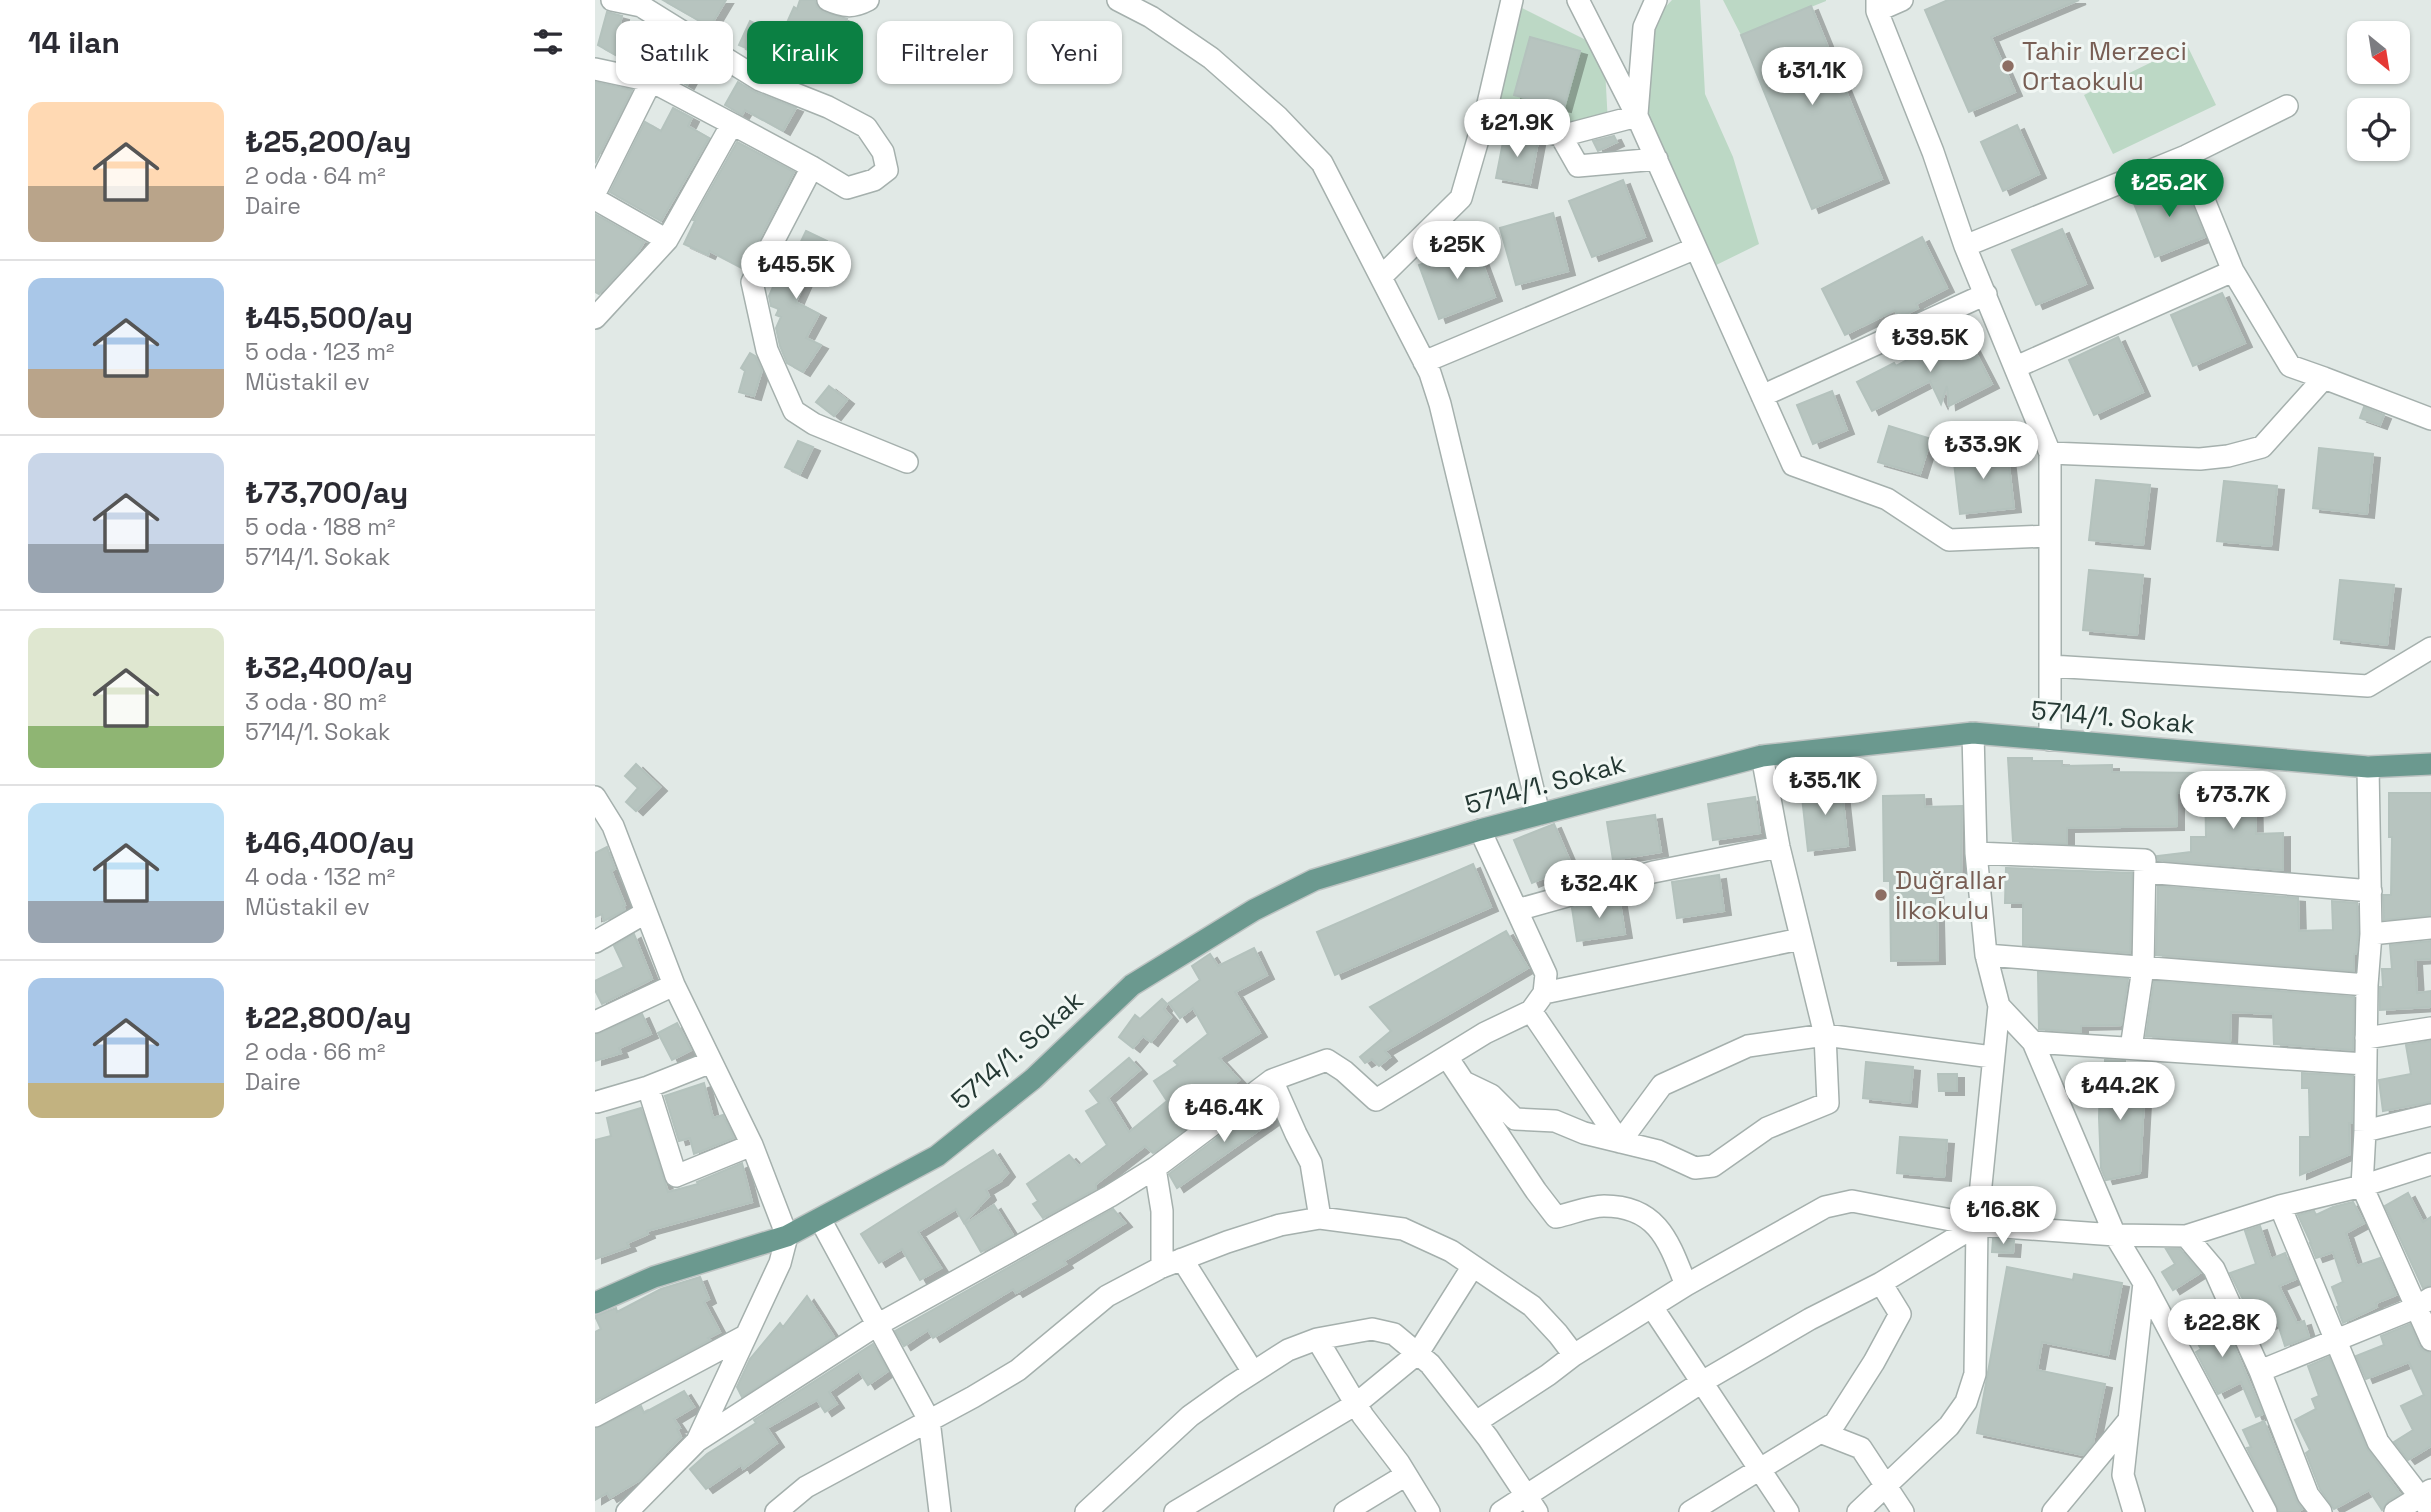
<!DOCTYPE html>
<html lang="tr">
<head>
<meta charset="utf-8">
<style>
  body { margin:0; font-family:"Space Grotesk",sans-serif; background:#f7f7f7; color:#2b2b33; height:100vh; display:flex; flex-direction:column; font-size:26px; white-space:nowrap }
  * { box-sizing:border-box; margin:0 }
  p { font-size:23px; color:#7c7c81 }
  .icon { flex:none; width:38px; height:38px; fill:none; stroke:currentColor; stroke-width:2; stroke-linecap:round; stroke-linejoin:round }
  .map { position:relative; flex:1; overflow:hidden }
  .sheet { display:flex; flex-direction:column; background:#fff; width:595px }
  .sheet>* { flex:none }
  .guide { position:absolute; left:21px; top:21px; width:665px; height:63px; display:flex; gap:14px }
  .needle { width:46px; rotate:150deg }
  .fabs { position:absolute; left:1752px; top:21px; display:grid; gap:14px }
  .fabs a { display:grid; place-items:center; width:63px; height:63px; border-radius:14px; background:#fff; box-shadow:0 2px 5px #0004; font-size:35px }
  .price { position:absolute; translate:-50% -60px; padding:0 16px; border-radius:24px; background:#fff; color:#222; font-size:23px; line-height:46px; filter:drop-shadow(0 2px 4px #0008) }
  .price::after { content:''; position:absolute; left:50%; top:42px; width:21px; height:16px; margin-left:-10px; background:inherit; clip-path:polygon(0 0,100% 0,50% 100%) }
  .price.current { background:#0b8043; color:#fff }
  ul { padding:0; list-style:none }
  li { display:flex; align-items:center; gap:21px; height:175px; padding:0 28px }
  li+li { border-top:2px solid #e1e1e2 }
  li span { display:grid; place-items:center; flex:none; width:196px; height:140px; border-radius:14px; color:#555 }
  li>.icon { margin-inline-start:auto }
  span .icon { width:84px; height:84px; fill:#fffc; stroke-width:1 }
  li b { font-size:30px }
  h2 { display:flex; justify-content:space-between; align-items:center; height:84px; padding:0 28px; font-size:30px }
  .tag { padding:0 24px; border-radius:14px; background:#fff; box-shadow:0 2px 5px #0004; font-size:24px; line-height:63px }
  .tag.current { background:#0b8043; color:#fff }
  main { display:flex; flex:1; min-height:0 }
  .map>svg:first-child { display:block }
  .green { fill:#bcd8c5 }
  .building { fill:#b7c4bf; stroke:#b4c2bd; stroke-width:2; filter:url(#shadow) }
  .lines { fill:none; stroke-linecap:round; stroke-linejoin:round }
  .minor-casing { stroke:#a5b0ad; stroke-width:24 }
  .major-casing { stroke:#bdc3c2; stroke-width:24 }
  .minor { stroke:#fff; stroke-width:21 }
  .major { stroke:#6b998f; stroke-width:21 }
  .education-dot { fill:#8d6e63; stroke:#f1f7f4; stroke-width:2.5 }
  .labels { text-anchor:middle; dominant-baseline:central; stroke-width:6; stroke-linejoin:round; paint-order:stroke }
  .education-label { font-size:26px; fill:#785e54; stroke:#f1f7f4; text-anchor:start }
  .street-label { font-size:26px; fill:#243833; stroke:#f1f7f4 }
</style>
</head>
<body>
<main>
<section class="sheet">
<h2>14 ilan<svg class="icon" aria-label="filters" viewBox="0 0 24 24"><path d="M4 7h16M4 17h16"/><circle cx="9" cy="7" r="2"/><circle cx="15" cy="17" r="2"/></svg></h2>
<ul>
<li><span style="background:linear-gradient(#ffd9b3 60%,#b9a48a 0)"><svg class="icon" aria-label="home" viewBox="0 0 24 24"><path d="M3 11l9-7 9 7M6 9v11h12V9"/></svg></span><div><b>₺25,200/ay</b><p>2 oda · 64 m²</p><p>Daire</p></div></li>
<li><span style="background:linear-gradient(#a9c7e8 65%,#b9a48a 0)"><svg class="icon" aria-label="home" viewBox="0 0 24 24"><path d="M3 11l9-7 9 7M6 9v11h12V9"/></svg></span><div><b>₺45,500/ay</b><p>5 oda · 123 m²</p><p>Müstakil ev</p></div></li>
<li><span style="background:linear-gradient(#c9d6e8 65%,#9aa5b1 0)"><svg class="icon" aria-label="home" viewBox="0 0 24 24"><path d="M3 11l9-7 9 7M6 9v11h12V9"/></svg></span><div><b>₺73,700/ay</b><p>5 oda · 188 m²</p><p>5714/1. Sokak</p></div></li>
<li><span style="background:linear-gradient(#dfe7d0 70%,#8fb573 0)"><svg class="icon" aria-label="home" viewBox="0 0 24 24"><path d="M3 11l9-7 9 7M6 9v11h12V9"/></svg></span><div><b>₺32,400/ay</b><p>3 oda · 80 m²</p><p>5714/1. Sokak</p></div></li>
<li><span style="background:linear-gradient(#bfe0f5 70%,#9aa5b1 0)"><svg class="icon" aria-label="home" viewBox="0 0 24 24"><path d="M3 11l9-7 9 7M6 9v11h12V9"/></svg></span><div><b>₺46,400/ay</b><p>4 oda · 132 m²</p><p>Müstakil ev</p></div></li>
<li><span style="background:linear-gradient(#a9c7e8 75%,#c2b280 0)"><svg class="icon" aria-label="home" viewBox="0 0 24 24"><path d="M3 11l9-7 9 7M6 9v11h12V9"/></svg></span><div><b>₺22,800/ay</b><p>2 oda · 66 m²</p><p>Daire</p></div></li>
</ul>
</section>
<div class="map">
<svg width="1836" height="1512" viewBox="0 0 1836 1512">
  <defs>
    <filter id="shadow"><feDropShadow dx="7" dy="4" stdDeviation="0" flood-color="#0004"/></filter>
  </defs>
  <rect width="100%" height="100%" fill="#e1e9e6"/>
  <!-- green -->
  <path class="green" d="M1077,0H1105L1110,94L1138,157L1164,244L1111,270L1042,116L1058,20Z
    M1128,0H1231V1L1146,35Z
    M927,8L1009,49L1013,124L966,136L901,115Z
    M1592,45L1621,105L1518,154L1489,95Z"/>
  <!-- building -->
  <path class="building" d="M68,0H131L115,27Z
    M205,0H220L222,7L228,12L252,19L241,44L213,31L191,76L157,59L160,52L144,45L155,21L186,36L199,7L202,9Z
    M1353,0H1484L1396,37L1420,92L1374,112L1330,10Z
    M1216,6L1287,179L1217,209L1146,35Z
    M12,12L27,16L22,34L45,42L46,39L83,60L88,51L105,61L92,85L65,69L35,63L3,45Z
    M935,37L985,51L969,108L919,95Z
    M0,82L37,90L0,163Z
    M143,82L160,92L201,108L188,131L150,110L147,115L130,105Z
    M78,108L97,118L93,126L114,138L66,221L15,192L50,122L66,131Z
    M1422,125L1444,174L1408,191L1386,142Z
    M910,132L943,142L935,184L901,178Z
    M1019,136L1022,142L1003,151L998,141Z
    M142,142L199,172L149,269L115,251L113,255L89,244L100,221L98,220Z
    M1028,180L1050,237L997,257L974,201Z
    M1587,181L1610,237L1560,257L1538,201Z
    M958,213L973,271L921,285L905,228Z
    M0,214L49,242L43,252L4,294L0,292Z
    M1467,229L1491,284L1441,305L1417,250Z
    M211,231L232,241L216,276L213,275L201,302L224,314L211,338L226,345L208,372L192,363L185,346L181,328L186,317L181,315L184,309L176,306L174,296L185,271L179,268L189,249L200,254Z
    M1327,237L1352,288L1321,304L1323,308L1304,318L1300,310L1250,335L1227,289Z
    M880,243L900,297L844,319L824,265Z
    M1627,293L1650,343L1598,366L1576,315Z
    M1369,330L1397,384L1354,406L1352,386L1346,404L1335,381L1277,411L1262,382L1299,363L1301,366Z
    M1523,337L1548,392L1499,415L1474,360Z
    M155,353L160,356L167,370L159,396L144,392L150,371L146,368Z
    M234,386L252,400L239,416L221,402Z
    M1237,391L1252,430L1218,444L1202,405Z
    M1769,407L1789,415L1785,425L1765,418Z
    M1294,426L1336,439L1325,474L1283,462Z
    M203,441L218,447L205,474L190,467Z
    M1724,448L1778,454L1772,514L1718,508Z
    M1412,449L1419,508L1365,514L1358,454Z
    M1501,480L1555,485L1548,545L1494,540Z
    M1629,481L1682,486L1676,546L1622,541Z
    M1494,570L1548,575L1542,635L1488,630Z
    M1745,580L1799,585L1792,645L1739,639Z
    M1413,758H1437V761H1467V766L1517,765V772L1608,773V792L1582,793V826L1472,828V844L1418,841Z
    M41,764L65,787L41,811L31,802L43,788L30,776Z
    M1610,779H1634V783L1660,782L1661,834L1688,833V870L1563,860L1562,856L1596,852V837H1611Z
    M1246,783L1253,846L1213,851L1206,788Z
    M1794,793H1836V915L1789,920L1788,895H1796L1797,837H1794Z
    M1329,795L1330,807L1367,806L1366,875H1341L1343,960L1296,961L1295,881H1289L1288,796Z
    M1160,797L1165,833L1118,840L1113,804Z
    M1060,815L1066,852L1018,860L1012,822Z
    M959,824L977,866L937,883L919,840Z
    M12,847L20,869L16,871L30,905L28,906L30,910L9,921L7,914L0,917V853Z
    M878,864L896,907L740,975L722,932Z
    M1411,868L1537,873L1535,953L1428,945V903H1410Z
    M1124,875L1129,911L1082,918L1077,882Z
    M1563,886L1703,898L1704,931L1738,930L1737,901L1762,903L1763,934L1761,954H1759V971L1561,955Z
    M1024,897L1030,934L982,941L977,908Z
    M911,931L933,968L790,1051L795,1057L784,1066L777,1059L770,1063L765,1057L796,1031L775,1007Z
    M39,934L57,979L7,1004L0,990V981L29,967L19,946Z
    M1836,941V959L1820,960L1822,993L1836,991V1007L1785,1010V987H1788L1787,969H1797L1795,945Z
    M659,948L672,975L640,992L665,1033L624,1058L644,1080L586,1132L558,1153L550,1146L501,1184V1189L448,1218L438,1204L443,1201L432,1184L474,1155L484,1166L512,1145L491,1111L504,1103L495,1091L534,1058L545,1070L513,1098L534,1132L572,1101L559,1081L583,1065L579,1061L613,1034L598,1008L585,1018L574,1003L605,980L597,966L615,954L623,966Z
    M1443,972L1533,979L1526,1025L1486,1026V1032L1444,1029Z
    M1559,981L1759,997L1758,1050L1679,1044L1678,1014L1636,1012L1635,1042L1551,1036Z
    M567,999L572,1004L569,1009L576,1017L556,1042L548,1036L538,1048L524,1037L540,1015L545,1019Z
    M47,1014L56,1034L24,1048L26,1053L0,1061V1035Z
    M82,1023L96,1050L77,1060L63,1033Z
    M1836,1041V1102L1788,1111L1784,1080L1816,1074L1811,1045Z
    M1510,1060L1530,1061V1082L1550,1083L1545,1173L1511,1180L1506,1168L1504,1118L1505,1081H1510Z
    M1271,1062L1318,1067L1315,1103L1268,1098Z
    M1707,1073L1758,1076L1757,1123H1754L1755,1154L1705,1175V1137H1715L1714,1088H1707Z
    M1343,1074H1362V1091H1344Z
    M109,1083L118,1118L128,1115L139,1138L99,1154L95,1138L84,1141L70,1096Z
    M672,1100L680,1119L582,1188L574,1174Z
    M46,1108L73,1192L103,1184L102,1182L147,1163L157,1202L52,1231L53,1234L32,1243L34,1247L0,1259V1140L16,1136L12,1118Z
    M1305,1137L1352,1140L1349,1177L1302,1173Z
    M398,1150L413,1173L406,1181L391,1190L394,1196L369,1223L361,1209L323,1232L346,1268L325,1280L307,1249L284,1263L266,1234Z
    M1813,1193L1828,1222L1836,1217V1285L1828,1288L1790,1206Z
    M1758,1202L1769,1223L1751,1233L1762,1266L1785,1258L1801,1295L1781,1303L1782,1307L1748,1323L1742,1307L1744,1306L1737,1287L1748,1282L1738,1252L1721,1258L1715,1243H1716L1703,1215L1719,1211L1721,1215L1738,1207Z
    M399,1205L418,1235L386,1252L370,1224Z
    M518,1209L530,1223L469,1261L471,1264L421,1293L418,1289L338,1338L333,1330L309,1346L300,1331Z
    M1665,1226L1676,1259L1690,1253L1701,1279L1684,1286L1702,1323L1709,1321L1714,1337L1690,1346L1682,1321L1663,1330L1635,1273L1661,1264L1650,1231Z
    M1398,1239L1419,1241L1418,1253L1397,1252Z
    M1571,1249H1585L1605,1273L1578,1290L1567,1272L1580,1264Z
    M1412,1267L1478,1280L1479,1274L1527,1283L1513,1355L1447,1342L1442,1370L1510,1384L1498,1443L1488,1455L1382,1433Z
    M105,1277L114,1299L109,1302L125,1332L113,1338L115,1340L0,1401V1332L6,1329L0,1316L21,1308L22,1312L66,1289Z
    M212,1296L239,1337L147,1397L142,1387L155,1359L185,1323L188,1327Z
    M1620,1313L1636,1339L1668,1414L1661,1417L1646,1382L1623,1394L1601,1352L1606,1349L1594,1328Z
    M1815,1324L1824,1346L1829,1351L1836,1353V1446L1813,1460L1799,1442L1818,1430L1806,1406L1829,1395L1814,1362L1771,1379L1761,1356L1789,1345L1786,1336Z
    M278,1344L293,1371L273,1385L264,1371L234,1392L242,1404L230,1412L222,1400L172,1428L182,1443L148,1469L146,1465L111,1489L95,1469L112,1454L161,1423L159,1420Z
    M1734,1357L1771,1447L1805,1494L1793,1501L1787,1510L1774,1490L1739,1509L1725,1489L1711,1453L1715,1450L1700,1420L1721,1409L1717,1399L1724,1396L1713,1366Z
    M89,1391L99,1407L79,1419L85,1428L82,1429L86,1437L45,1480L15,1498L12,1493L0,1500V1429L46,1406L49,1413Z
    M1669,1421L1701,1500L1707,1509L1703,1512H1684L1652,1448L1656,1447L1648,1430Z"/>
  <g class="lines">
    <!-- minor casing -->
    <g class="minor-casing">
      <path id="minor" d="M17,0L46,6L165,80L233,107L271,127L288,152L292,170L279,180L252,188L217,167L137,124
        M233,0C249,7 258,8 273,0
        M523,0L556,17L616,58L683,117L727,163L835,373L845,404L944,814
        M983,0L1042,116L1198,465L1292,499L1354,540L1454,536
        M1282,0V11L1338,152L1370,246L1455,453V740
        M1282,11L1307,0
        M0,69L56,81L137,124L72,240L0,318
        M891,112L966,136L1042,116
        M1042,114L1049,27L1061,0
        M966,136L983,166L1062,159
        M1591,156L1638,271L1695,366L1729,378
        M217,167L157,282L172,350L199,411L219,424L312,462
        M0,193L56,81
        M0,199L72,240
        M1370,246L1591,156L1692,106
        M786,277L866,198L891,112L917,0
        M829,362L1101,248
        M1421,367L1638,271
        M1167,396L1391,294
        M1455,453L1605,459L1633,456L1667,447L1729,378L1836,419
        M1456,666L1773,686L1836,648
        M1378,733L1381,853L1391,955L1404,1006L1438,1042L1520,1235L1549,1283L1671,1512
        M1773,767L1776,934L1772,985L1770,1131L1767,1186L1836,1340
        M0,797L18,826L79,985L157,1145L192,1236L185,1263L102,1441L32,1512
        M885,830L951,974L949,993L936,1011L1025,1142L1067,1085L1153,1046L1230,1035L1397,1057
        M1381,853L1550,860L1548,968L1536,1048
        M1550,872L1776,891
        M922,910L1058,872L1184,847
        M1776,934L1836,928
        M0,942L50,913
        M1391,955L1772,985
        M949,993L1205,939
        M0,1022L79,985
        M1771,1038L1836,1028
        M1438,1042L1770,1064
        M852,1057L941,1191L961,1217C976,1214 994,1206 1009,1206C1063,1206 1074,1242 1091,1285
        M871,1083L896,1095L920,1119L960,1121L989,1133L1063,1151L1100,1168L1118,1166L1172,1128L1233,1103L1230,1035L1184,847L1167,756
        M53,1087L81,1176L157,1145
        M2,1102L53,1087L116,1062
        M1770,1131L1836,1115
        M560,1168L567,1211V1267
        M1685,1206L1767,1186L1836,1164
        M725,1218L808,1229L856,1251L937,1306L963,1334L979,1355
        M225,1219L334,1420L345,1512
        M1591,1236L1619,1269L1665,1371L1713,1495L1726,1512
        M587,1259L658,1372
        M1057,1307L1193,1512
        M722,1339L768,1416L804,1463L834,1512
        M1665,1371L1820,1308L1836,1298
        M0,1416L150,1336
        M881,1422L953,1375L979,1355L1091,1285L1230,1207L1257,1201L1382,1225L1520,1235L1591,1236L1685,1206L1783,1442L1836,1511
        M1225,1432L1266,1448L1308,1512
        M102,1441L282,1325L515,1196L560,1168L677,1080L732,1060L749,1071L781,1100L890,1033L936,1011
        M181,1512L211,1487L378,1397L423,1370L512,1296L567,1267L632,1242L685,1225L725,1218L716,1163L701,1134L677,1080
        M491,1512L595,1416L637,1386L693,1350L722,1339L777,1329L799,1334L835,1364L893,1438L942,1512
        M580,1512L761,1404L823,1353L878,1266
        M750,1512L811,1475
        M906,1512L1107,1382L1215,1319L1286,1283L1382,1225
        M1095,1512L1240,1423L1279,1362L1305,1314L1286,1283
        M1263,1512L1354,1426L1371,1402L1380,1374L1382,1225L1404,1006
        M1458,1512L1534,1420
        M1539,1512L1528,1475L1549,1283
        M1800,1512L1836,1490"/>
    </g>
    <!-- major casing -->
    <g class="major-casing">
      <path id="major" d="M0,1303L59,1277L192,1236L342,1156L438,1079L537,985L659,910L719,880L885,830L1167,756L1378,733L1773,767L1836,764"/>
    </g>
    <!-- minor -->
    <use href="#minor" class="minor"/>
    <!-- major -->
    <use href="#major" class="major"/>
  </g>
  <!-- markers -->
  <g class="education-dot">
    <circle cx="1413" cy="66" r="7"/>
    <circle cx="1286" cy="895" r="7"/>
  </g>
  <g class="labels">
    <!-- education labels -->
    <g class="education-label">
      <text x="1427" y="51">Tahir Merzeci<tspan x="1427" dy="30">Ortaokulu</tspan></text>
      <text x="1300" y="880">Duğrallar<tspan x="1300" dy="30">İlkokulu</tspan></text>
    </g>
    <!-- street labels -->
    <g class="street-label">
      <text transform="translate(1518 717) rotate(5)">5714/1. Sokak</text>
      <text transform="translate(950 784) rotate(-15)">5714/1. Sokak</text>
      <text transform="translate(422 1050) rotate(-41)">5714/1. Sokak</text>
    </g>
  </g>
</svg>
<div class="fabs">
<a><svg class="needle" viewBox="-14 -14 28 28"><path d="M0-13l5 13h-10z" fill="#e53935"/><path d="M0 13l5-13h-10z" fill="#7c7c81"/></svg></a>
<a><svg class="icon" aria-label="locate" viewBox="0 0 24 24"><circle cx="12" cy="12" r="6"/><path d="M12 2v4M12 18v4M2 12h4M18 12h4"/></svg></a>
</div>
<b class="price" style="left:1217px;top:107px">₺31.1K</b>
<b class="price" style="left:922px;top:159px">₺21.9K</b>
<b class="price current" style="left:1574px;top:219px">₺25.2K</b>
<b class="price" style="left:862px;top:281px">₺25K</b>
<b class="price" style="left:201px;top:301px">₺45.5K</b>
<b class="price" style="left:1335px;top:374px">₺39.5K</b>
<b class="price" style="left:1388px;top:481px">₺33.9K</b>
<b class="price" style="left:1230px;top:817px">₺35.1K</b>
<b class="price" style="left:1638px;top:831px">₺73.7K</b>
<b class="price" style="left:1004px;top:920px">₺32.4K</b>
<b class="price" style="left:1525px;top:1122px">₺44.2K</b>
<b class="price" style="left:629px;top:1144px">₺46.4K</b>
<b class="price" style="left:1408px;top:1246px">₺16.8K</b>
<b class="price" style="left:1627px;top:1359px">₺22.8K</b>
<div class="guide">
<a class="tag">Satılık</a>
<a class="tag current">Kiralık</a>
<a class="tag">Filtreler</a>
<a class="tag">Yeni</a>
</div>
</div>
</main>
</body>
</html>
